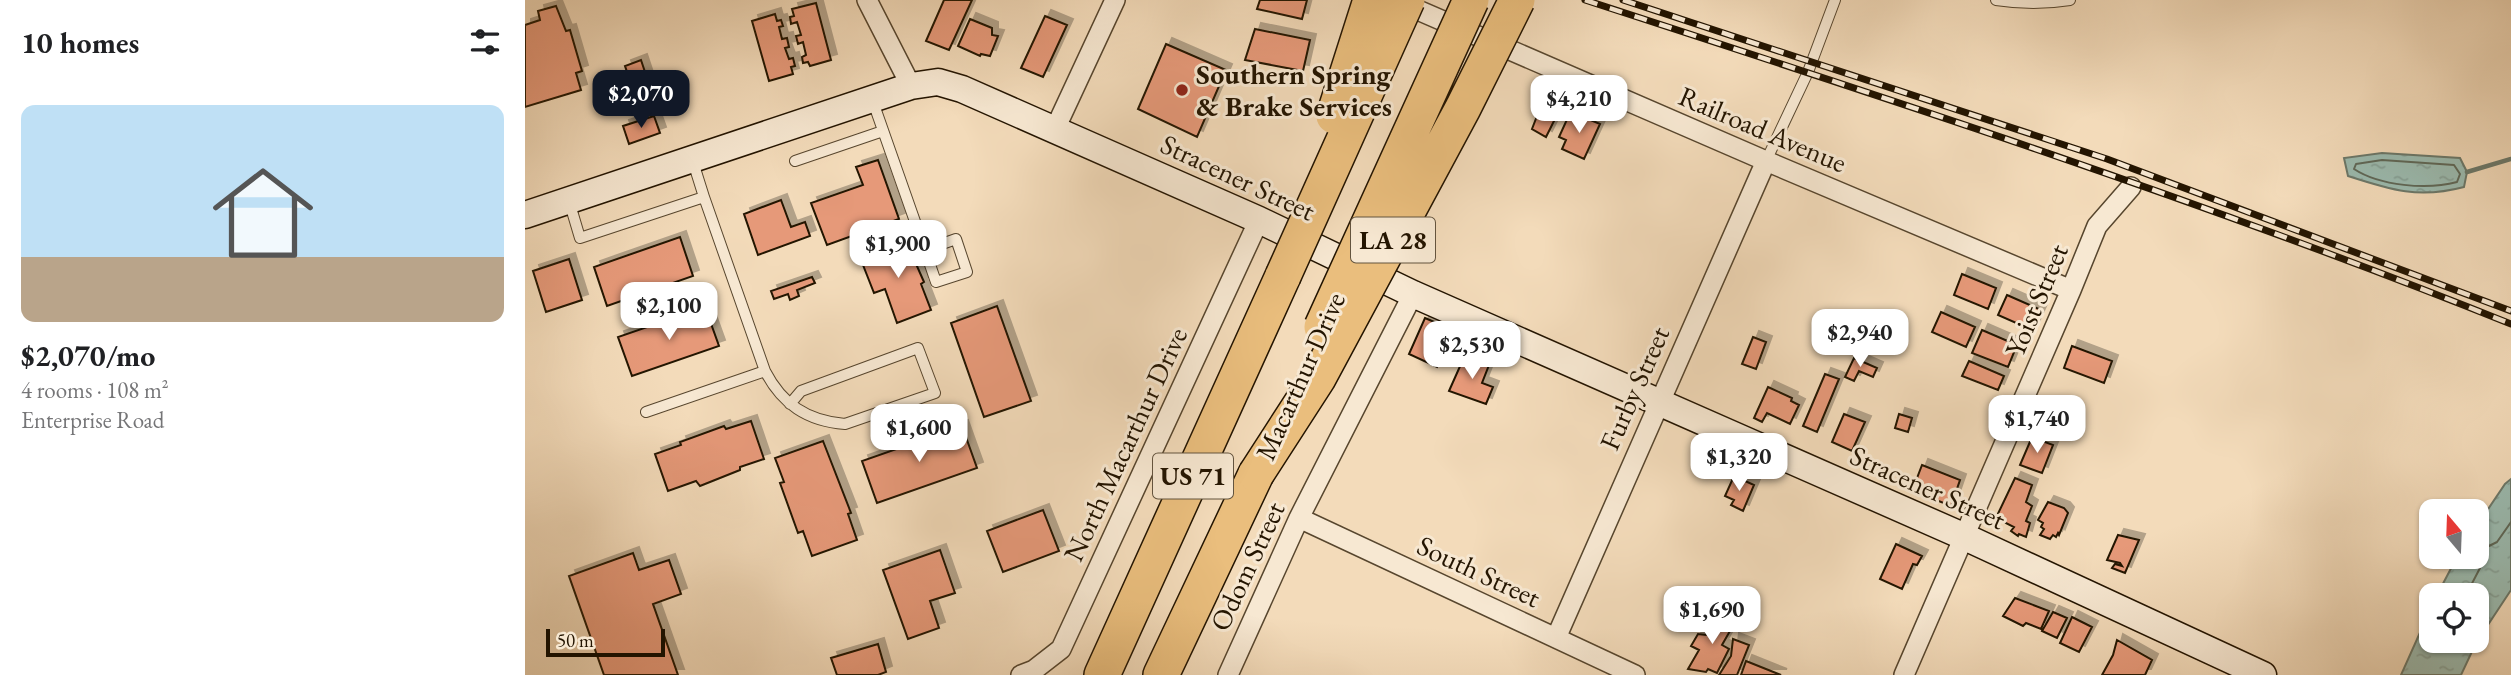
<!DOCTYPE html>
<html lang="en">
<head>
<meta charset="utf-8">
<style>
  body { margin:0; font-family:"EB Garamond",serif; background:#f2f2f2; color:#202124; height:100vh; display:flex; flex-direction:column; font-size:26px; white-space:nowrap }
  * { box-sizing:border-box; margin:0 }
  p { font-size:23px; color:#757577 }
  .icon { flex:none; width:38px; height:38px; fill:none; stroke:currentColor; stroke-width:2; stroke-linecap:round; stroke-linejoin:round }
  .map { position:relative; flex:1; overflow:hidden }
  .drawer { display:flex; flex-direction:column; background:#fff; width:525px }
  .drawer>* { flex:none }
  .needle { width:46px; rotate:341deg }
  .buttons { position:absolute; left:1894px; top:499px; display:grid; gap:14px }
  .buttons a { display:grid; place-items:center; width:70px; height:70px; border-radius:14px; background:#fff; box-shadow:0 2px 5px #0004; font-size:35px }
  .scale { position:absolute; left:21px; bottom:18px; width:119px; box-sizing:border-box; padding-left:7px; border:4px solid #231400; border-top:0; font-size:19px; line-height:24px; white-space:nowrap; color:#231400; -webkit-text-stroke:5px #f7e8d2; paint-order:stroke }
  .price { position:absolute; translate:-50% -60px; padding:0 16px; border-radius:14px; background:#fff; color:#222; font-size:23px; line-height:46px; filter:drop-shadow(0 2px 4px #0008) }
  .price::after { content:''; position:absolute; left:50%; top:42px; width:21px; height:16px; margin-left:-10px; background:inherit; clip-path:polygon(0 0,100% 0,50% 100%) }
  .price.selected { background:#111827; color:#fff }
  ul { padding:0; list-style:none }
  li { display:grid; align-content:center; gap:14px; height:371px; padding:0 21px }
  li span { display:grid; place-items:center; height:217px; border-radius:14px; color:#555 }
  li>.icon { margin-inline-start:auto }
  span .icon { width:126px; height:126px; fill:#fffc; stroke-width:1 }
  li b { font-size:30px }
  h2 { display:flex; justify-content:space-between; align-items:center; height:84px; padding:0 21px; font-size:30px }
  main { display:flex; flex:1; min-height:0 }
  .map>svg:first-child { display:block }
  .water { fill:url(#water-ripples); stroke:#6b786a; stroke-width:2 }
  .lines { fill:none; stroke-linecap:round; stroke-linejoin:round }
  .shore { stroke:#5f6858; stroke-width:2 }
  .stream { stroke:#6b786a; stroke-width:4.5 }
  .building { fill:#e69979; stroke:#231400; stroke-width:2; filter:url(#shadow) }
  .lane-casing { stroke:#57462e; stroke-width:12 }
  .street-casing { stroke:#57462e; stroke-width:22 }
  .secondary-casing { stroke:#231400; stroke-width:29 }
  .highway-casing { stroke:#231400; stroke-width:38 }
  .lane { stroke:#f7e8d2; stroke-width:10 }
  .street { stroke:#f7e8d2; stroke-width:19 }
  .secondary { stroke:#f7e8d2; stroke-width:26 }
  .highway { stroke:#eabe7d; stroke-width:35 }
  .rail-casing { stroke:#231400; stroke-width:7 }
  .rail { stroke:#f7e8d2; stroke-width:4.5; stroke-dasharray:13; stroke-linecap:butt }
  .highway-bridge-casing { stroke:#231400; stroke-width:38; stroke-linecap:butt }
  .highway-bridge { stroke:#eabe7d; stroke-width:35 }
  .poi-dot { fill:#8f2418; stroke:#f7e8d2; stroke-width:2.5 }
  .labels { text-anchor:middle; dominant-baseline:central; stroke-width:6; stroke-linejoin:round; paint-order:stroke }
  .shield { fill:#f7e8d2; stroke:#63543f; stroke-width:2 }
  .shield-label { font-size:26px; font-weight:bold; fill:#231400 }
  .poi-label { font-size:28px; font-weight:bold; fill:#231400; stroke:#f7e8d2; text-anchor:start }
  .street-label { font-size:28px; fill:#231400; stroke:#f7e8d2 }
</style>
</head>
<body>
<main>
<section class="drawer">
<h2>10 homes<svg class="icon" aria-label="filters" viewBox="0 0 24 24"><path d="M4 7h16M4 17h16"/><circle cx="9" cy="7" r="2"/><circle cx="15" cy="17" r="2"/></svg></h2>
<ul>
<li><span style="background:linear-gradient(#bfe0f5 70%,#b9a48a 0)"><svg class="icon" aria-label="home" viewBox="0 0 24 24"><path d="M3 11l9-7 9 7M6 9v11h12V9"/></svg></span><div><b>$2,070/mo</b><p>4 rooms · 108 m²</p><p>Enterprise Road</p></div></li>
</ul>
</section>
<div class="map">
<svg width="1986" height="675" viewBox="0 0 1986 675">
  <defs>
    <pattern id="water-ripples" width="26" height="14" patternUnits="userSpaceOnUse" patternTransform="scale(1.75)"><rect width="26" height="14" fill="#9bbbb0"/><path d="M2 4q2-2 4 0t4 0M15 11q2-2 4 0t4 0" fill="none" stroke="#85a096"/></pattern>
    <filter id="shadow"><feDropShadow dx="6" dy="-6" stdDeviation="0" flood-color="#0004"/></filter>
  </defs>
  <rect width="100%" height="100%" fill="#f3dbba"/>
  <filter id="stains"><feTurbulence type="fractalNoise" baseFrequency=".00286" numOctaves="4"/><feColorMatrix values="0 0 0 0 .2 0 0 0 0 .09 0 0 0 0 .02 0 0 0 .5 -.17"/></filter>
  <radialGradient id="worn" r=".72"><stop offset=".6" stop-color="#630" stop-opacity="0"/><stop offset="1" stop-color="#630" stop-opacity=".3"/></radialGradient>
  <!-- water -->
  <path class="water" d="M1857,153L1935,158L1942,172L1939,187C1894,199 1866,190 1823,176L1819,158Z
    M1986,479V590L1951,643L1936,675H1876L1906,608V640H1951V595H1912L1932,557L1951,556V527L1980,484Z"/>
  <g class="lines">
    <!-- shore -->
    <path class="shore" d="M1857,160L1929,165L1935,174L1932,182C1902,190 1855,186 1829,169L1831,164Z
      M1941,595L1955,568L1956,550L1972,542L1986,522"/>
    <!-- stream -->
    <path class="stream" d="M1942,172L1986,159"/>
  </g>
  <!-- building -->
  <path class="building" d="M419,0H447L424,50L401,41Z
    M735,0H782L777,19L732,9Z
    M291,3L306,60L285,66L283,62L278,63L277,57L281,55L278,42L273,44L271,36L276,35L272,22L266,24L265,17L269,16L267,9Z
    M31,6L41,31L45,30L57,71L51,73L56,90L0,107V25L15,20L13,11Z
    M250,14L252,21L256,20L258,26L254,27L257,39L262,38L264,47L260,48L264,59L268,58L270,66L266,67L268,74L244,81L227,21Z
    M520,16L542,25L518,77L496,68Z
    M445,19L467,28V35L473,36L465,56L456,54L455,56L433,46Z
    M730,29L785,40L778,71L720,60Z
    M641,44L701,70L672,137L613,109Z
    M116,60L123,81L107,86L100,66Z
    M97,82L102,95L92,99L87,86Z
    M1017,103L1034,111L1021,137L1007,129Z
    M1044,115L1053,119L1054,115L1075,124L1059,159L1037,149L1041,140L1034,137Z
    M129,116L135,133L104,144L98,126Z
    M353,160L374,219L302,245L286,203L338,185L331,167Z
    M256,200L266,227L280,222L285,236L233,255L219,214Z
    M155,237L168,276L82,306L69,267Z
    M380,239L399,282L396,284L406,310L372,323L360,289L349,293L338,265L349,262L345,252Z
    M44,259L57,300L21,312L8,271Z
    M1437,274L1471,288L1463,309L1429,295Z
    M287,277L290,283L272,290L274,296L265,300L263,294L249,299L246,291Z
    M1482,295L1516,310L1507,330L1473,315Z
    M472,306L506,401L459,417L426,323Z
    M180,307L194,346L107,376L93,337Z
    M1416,312L1450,327L1441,347L1407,332Z
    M900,318L928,330L912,367L884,354Z
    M1457,330L1492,345L1483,367L1447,353Z
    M1228,337L1241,342L1231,369L1217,364Z
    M1547,346L1587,361L1579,383L1539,368Z
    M940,355L964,365L957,383L968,387L961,404L924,391Z
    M1329,358L1352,368L1348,377L1334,371L1329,381L1320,377Z
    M1444,361L1479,376L1473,390L1437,376Z
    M1300,374L1314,379L1292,432L1278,426Z
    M1243,387L1267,398L1266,401L1274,405L1265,424L1242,413L1237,422L1229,418Z
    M1319,414L1340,422L1327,451L1307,442Z
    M1374,414L1387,418L1383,432L1370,428Z
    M226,421L239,459L215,467V470L175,486L171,481L143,491L130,454L156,445L155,442L199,426L201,429Z
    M437,426L452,468L352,503L337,461Z
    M1507,437L1528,445L1517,473L1495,465Z
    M298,441L326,513L323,514L332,540L287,556L278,531L273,533L255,483L259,482L250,458Z
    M1397,465L1435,480L1426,506L1396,494L1398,490L1389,486Z
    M1209,476L1229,485L1218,511L1206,505L1209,500L1200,496Z
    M1490,478L1507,485L1501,502L1507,506L1501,521L1505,523L1501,537L1494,534L1493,536L1486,531L1489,527L1475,520L1473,522L1470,520Z
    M1523,502L1539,508L1543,513L1534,535L1533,533L1531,537L1528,535L1525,539L1515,535L1519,529L1516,527L1518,523L1513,520Z
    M518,510L534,551L478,572L462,531Z
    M1593,535L1614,540L1600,573L1587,568L1590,564L1597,566L1595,563L1582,560Z
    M1371,544L1397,556L1392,565L1388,564L1377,589L1355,579Z
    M415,550L430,593L405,601L414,628L383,639L358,570Z
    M108,553L114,570L144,560L156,594L128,604L153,675H79L44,576Z
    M1490,598L1524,611L1516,629L1501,623L1498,626L1478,616Z
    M1528,612L1542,618L1532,638L1517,631Z
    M1190,616L1203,618L1209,624L1197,645L1204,649L1192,673L1183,669L1181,672L1163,669L1174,650L1166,646L1173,634L1181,635Z
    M1547,617L1567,627L1554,652L1535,643Z
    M1208,639L1224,645L1212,675H1194L1206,656Z
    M1592,640L1627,660L1620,675H1577L1588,655Z
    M353,644L361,672L353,675H312L306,658Z
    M1221,661L1256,675H1216Z"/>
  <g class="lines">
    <!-- lane casing -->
    <g class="lane-casing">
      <path id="lane" d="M1471,0C1497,4 1520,4 1545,0
        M347,99L400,250L431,239L442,272L411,282L400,250
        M270,161L358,131
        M1241,161L1283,72L1310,0
        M44,201L55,238L179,197L168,162
        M240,371C257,404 282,421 320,424L410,393L393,348L276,391L265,404
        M121,412L240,371L179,197"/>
    </g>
    <!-- street casing -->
    <g class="street-casing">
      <path id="street" d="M342,0L386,86
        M872,1L1241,161L1546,290
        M530,129L590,0
        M774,518L1110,675
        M1031,638L1241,161
        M496,675L509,670L536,649L734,220
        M703,675L774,518L888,294
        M1379,675L1546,290L1572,226L1606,187"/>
    </g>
    <!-- secondary casing -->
    <g class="secondary-casing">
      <path id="secondary" d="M0,215L386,86L413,82L437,89L734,220L888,294L1440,537L1738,675"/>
    </g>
    <!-- highway casing -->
    <g class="highway-casing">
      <path id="highway" d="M577,675L758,276
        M636,675L731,474"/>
    </g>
    <!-- lane -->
    <use href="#lane" class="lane"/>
    <!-- street -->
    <use href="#street" class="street"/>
    <!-- secondary -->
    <use href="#secondary" class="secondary"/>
    <!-- highway -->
    <use href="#highway" class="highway"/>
    <!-- rail casing -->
    <g class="rail-casing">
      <path id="rail" d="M1060,0C1371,101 1682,202 1986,324
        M1098,0L1582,159L1986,311"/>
    </g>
    <!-- rail -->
    <use href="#rail" class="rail"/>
    <!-- highway-bridge casing -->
    <g class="highway-bridge-casing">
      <path id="highway-bridge" d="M809,116L846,0
        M758,276L882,0
        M797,327L946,0
        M731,474L793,378L938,108L992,0"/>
    </g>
    <!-- highway-bridge -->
    <use href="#highway-bridge" class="highway-bridge"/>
  </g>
  <!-- markers -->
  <circle class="poi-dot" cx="657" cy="90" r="7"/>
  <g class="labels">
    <!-- shield labels -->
    <g class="shield">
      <rect x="826" y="217.5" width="84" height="45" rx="5"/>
      <rect x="628" y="453.5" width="80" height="45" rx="5"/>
    </g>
    <g class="shield-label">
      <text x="868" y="240">LA 28</text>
      <text x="668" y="476">US 71</text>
    </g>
    <!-- poi labels -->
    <g class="poi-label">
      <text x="671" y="74">Southern Spring<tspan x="671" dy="32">&amp; Brake Services</tspan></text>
    </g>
    <!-- street labels -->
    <g class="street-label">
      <text transform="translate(1238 129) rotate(23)">Railroad Avenue</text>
      <text transform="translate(713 177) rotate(25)">Stracener Street</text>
      <text transform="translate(1511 300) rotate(-67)">Yoist Street</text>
      <text transform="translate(775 376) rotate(-66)">Macarthur Drive</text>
      <text transform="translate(1109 388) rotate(-66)">Furby Street</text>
      <text transform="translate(600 444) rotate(-65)">North Macarthur Drive</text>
      <text transform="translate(1403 487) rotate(24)">Stracener Street</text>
      <text transform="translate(722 566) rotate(-65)">Odom Street</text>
      <text transform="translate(954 571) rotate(25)">South Street</text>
    </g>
  </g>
  <rect width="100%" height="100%" filter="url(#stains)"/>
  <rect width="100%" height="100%" fill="url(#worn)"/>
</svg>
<div class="buttons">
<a><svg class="needle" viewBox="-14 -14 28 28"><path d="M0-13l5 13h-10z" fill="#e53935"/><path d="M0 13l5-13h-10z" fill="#757577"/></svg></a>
<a><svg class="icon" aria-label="locate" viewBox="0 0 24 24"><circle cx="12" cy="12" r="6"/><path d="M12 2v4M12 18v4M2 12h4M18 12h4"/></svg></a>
</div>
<div class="scale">50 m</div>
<b class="price selected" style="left:116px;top:130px">$2,070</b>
<b class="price" style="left:1054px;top:135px">$4,210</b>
<b class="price" style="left:373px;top:280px">$1,900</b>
<b class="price" style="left:144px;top:342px">$2,100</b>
<b class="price" style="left:1335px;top:369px">$2,940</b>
<b class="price" style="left:947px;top:381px">$2,530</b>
<b class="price" style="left:1512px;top:455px">$1,740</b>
<b class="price" style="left:394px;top:464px">$1,600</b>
<b class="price" style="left:1214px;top:493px">$1,320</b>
<b class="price" style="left:1187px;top:646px">$1,690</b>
</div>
</main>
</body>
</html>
